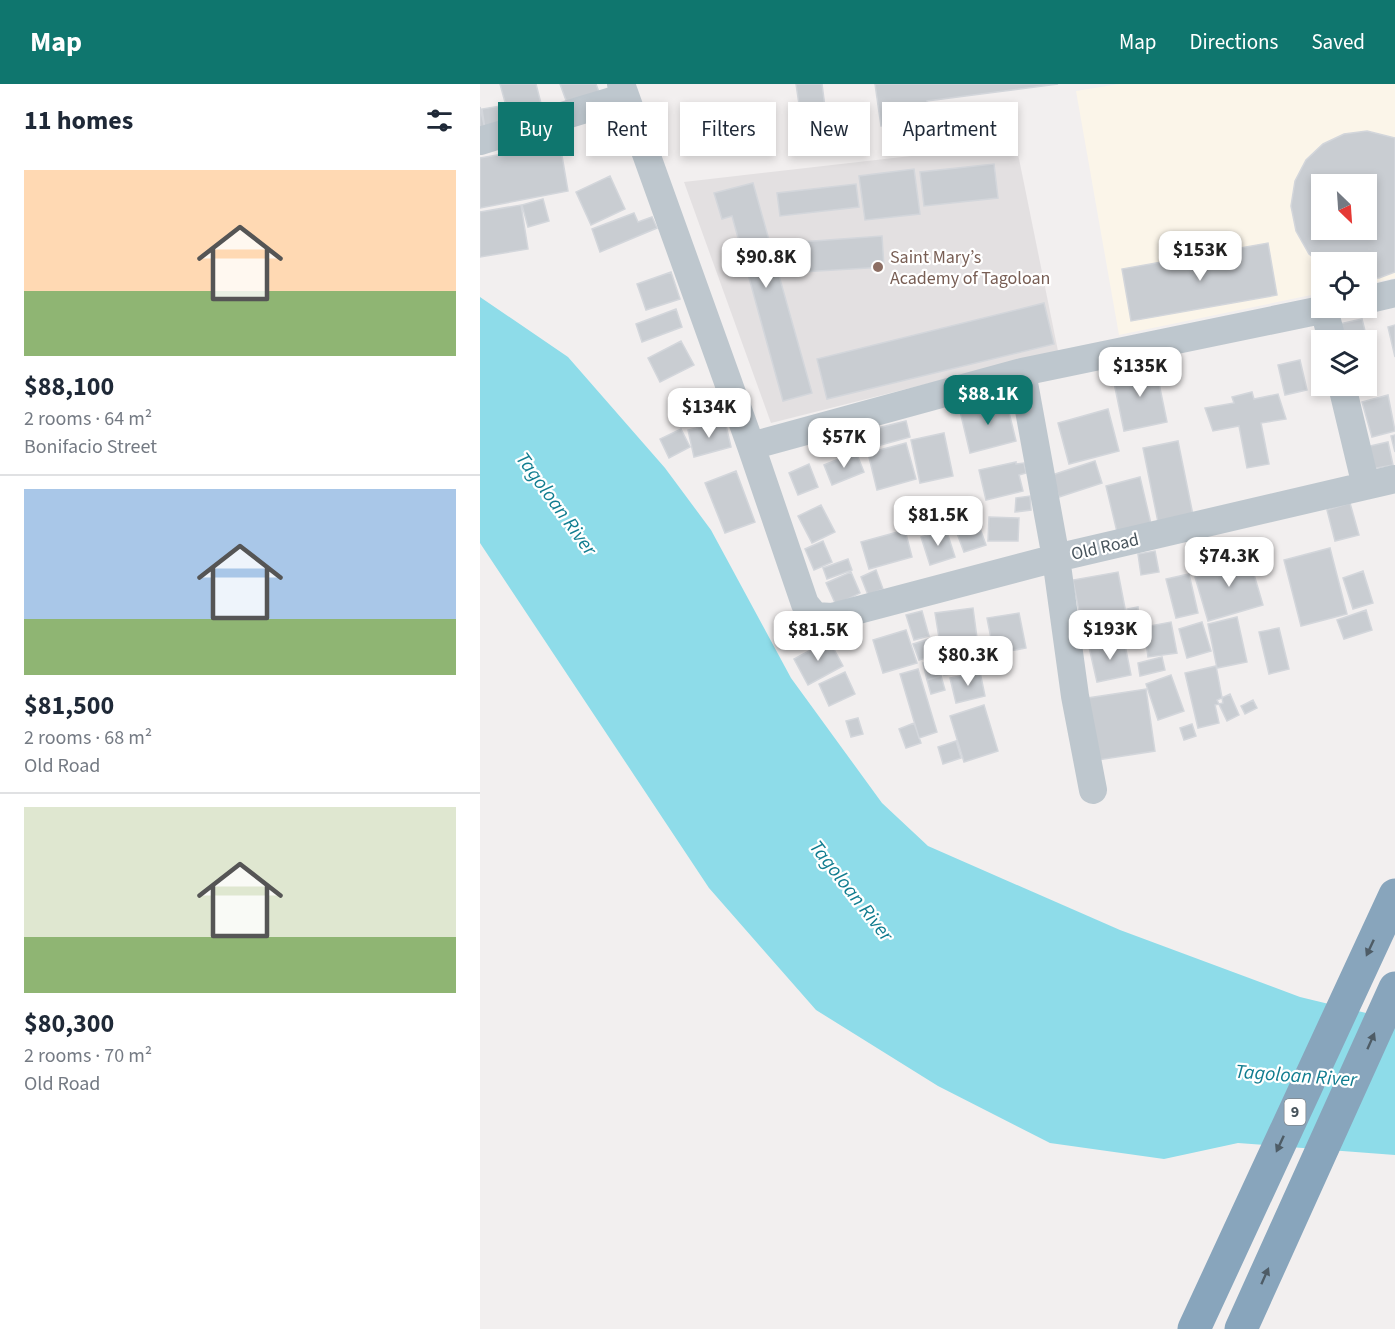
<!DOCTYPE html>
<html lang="en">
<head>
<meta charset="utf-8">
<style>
  body { margin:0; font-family:"Source Sans 3",sans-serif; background:#f2f2f3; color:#1f2937; height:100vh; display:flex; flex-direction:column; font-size:22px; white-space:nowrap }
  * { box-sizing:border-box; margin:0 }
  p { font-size:20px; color:#747a83 }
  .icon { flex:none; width:33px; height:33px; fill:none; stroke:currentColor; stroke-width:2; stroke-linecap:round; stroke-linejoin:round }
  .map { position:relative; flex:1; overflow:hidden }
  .drawer { display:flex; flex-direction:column; background:#fff; width:480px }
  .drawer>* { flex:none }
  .hud { position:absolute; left:18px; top:18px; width:570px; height:54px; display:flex; gap:12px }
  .needle { width:39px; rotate:155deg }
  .tools { position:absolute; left:831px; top:90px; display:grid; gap:12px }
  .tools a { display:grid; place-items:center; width:66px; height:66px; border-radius:0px; background:#fff; box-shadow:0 3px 9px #0003; font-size:30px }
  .price { position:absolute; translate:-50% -51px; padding:0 14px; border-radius:12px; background:#fff; color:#222; font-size:20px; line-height:39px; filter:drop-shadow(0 2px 3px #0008) }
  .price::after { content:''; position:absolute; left:50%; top:36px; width:18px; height:14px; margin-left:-9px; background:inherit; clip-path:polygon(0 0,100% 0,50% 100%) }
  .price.on { background:#0f766e; color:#fff }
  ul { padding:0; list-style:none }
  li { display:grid; align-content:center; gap:12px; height:318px; padding:0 24px }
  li+li { border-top:2px solid #e0e1e3 }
  li span { display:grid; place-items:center; height:186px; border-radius:0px; color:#555 }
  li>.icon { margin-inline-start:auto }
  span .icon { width:108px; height:108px; fill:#fffc; stroke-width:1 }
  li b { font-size:26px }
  h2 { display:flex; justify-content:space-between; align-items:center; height:72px; padding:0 24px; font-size:26px }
  .chip { padding:0 21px; border-radius:0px; background:#fff; box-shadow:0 3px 9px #0003; font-size:21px; line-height:54px }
  .chip.on { background:#0f766e; color:#fff }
  header { display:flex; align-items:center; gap:36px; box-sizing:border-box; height:84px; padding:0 30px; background:#0f766e; color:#fff }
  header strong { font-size:28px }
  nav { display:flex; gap:33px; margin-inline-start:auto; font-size:21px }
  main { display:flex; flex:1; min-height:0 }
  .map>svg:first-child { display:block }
  .commercial { fill:#fbf5e9; fill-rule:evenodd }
  .education { fill:#e3e0e1 }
  .water { fill:#8edce9 }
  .building { fill:#c9cdd2; stroke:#d3d6db; stroke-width:1.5; fill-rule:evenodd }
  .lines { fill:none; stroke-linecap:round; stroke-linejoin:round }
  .minor { stroke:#bec7ce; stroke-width:28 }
  .highway { stroke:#88a5bc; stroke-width:33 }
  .oneway { fill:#4e5c66 }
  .education-dot { fill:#8d6e63; stroke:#fff; stroke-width:2 }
  .labels { text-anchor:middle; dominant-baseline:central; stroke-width:4.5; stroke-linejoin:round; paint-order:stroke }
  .shield { fill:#fff; stroke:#7f878d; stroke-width:1.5 }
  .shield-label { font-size:16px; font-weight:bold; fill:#48545c }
  .education-label { font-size:18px; fill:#785e54; stroke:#fff; text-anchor:start }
  .street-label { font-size:18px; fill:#48545c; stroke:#fff }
  .water-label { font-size:20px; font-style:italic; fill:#117d90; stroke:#fff }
</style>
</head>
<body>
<header>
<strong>Map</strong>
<nav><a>Map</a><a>Directions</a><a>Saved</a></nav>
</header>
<main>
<section class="drawer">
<h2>11 homes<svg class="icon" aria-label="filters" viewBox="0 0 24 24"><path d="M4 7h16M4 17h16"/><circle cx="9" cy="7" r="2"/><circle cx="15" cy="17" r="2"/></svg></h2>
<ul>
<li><span style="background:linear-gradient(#ffd9b3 65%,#8fb573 0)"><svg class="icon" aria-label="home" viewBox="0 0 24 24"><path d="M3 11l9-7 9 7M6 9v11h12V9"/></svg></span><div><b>$88,100</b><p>2 rooms · 64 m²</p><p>Bonifacio Street</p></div></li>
<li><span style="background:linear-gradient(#a9c7e8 70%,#8fb573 0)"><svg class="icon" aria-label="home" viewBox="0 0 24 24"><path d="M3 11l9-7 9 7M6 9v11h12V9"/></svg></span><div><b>$81,500</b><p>2 rooms · 68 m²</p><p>Old Road</p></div></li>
<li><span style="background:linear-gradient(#dfe7d0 70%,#8fb573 0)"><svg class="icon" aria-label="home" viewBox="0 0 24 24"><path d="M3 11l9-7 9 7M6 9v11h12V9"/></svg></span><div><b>$80,300</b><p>2 rooms · 70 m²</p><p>Old Road</p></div></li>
</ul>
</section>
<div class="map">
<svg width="915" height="1245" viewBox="0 0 915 1245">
  <rect width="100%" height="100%" fill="#f2efef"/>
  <!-- commercial -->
  <path class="commercial" d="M639,0H915V194L887,200L886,178H842L841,209L639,251L596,7ZM842,100H886V146H842Z"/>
  <!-- education -->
  <path class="education" d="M536,60L578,267L291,339L204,98Z"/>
  <!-- water -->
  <path class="water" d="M0,213L88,273L185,384L231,446L311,594L402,719L448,762L640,846L820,913L915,936V1071L758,1059L684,1075L570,1059L458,1002L336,926L229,804L0,459Z"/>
  <!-- building -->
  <path class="building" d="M20,0H56L64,31L31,40Z
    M80,0H116L119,8L87,19Z
    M316,0H342L345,23L320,27Z
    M395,0H578L447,17L449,37L401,42Z
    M20,22L24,42L5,45L2,25Z
    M0,23L5,45L0,47Z
    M887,47L915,54V188L899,194H886V178L842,180L829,170L816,147L811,122L815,97L826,76L843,60L864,50ZM842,100H886V146H842Z
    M80,60L88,107L0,124V74Z
    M514,80L518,114L444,122L440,88Z
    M434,85L440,130L385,136L379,92Z
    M130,92L145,125L111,141L96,108Z
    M273,99L332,309L303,317L252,132L242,135L234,109Z
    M376,100L379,123L300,132L297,109Z
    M63,115L69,137L48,143L42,121Z
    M41,121L48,165L0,173V128Z
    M154,129L158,138L172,133L177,144L120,168L112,145Z
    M402,152L404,183L322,188L320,158Z
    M788,159L797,211L651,237L642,185Z
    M191,188L200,215L166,226L157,200Z
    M564,219L574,260L347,315L337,275Z
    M196,225L202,243L162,258L156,240Z
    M882,235L891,271L886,272V256H859L855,241Z
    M915,241V273L908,243Z
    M201,257L214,281L180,298L168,274Z
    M820,276L827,306L805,311L798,281Z
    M675,280L687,338L644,347L632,289Z
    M772,308L774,315L798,310L806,335L781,339L789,380L767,384L759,342L733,347L725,324L754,319L752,313Z
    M908,311L915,347L892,353L882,318Z
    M526,316L536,357L490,369L480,327Z
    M628,325L639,367L589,380L578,339Z
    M245,337L251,363L214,373L208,346Z
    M426,337L430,353L386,365L381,348Z
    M201,345L210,363L189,374L180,355Z
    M464,349L473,392L440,399L431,356Z
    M915,351V368L911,352Z
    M698,357L713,431L678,438L663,364Z
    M908,358L913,381L886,386L881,364Z
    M426,359L436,395L397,406L388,369Z
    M376,368L384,388L352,401L344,381Z
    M615,377L622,399L579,413L572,391Z
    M536,378V380L544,379L546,389L539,391L543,407L506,416L499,386Z
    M329,380L338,403L318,411L309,389Z
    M256,387L275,438L245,449L225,399Z
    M660,393L672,444L638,452L626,402Z
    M550,412L551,426L535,428L536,414Z
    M870,419L879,451L855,457L847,426Z
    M341,421L355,448L332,459L318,432Z
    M493,425L506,461L484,468L471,433Z
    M509,433L539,434L538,457H508Z
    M466,445L475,473L450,481L441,453Z
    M425,446L432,473L389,485L381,458Z
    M343,457L352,478L334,486L325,465Z
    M850,464L867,530L821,542L804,476Z
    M675,467L679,488L661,491L658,470Z
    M760,468L762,479L770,477L783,521L728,537L715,493L742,485L739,472Z
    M368,475L372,486L347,495L343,484Z
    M396,486L403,505L388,511L381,493Z
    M883,487L893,519L873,525L863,494Z
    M371,488L380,509L356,521L346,499Z
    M638,488L649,545L604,554L593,496Z
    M709,490L718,529L696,534L686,495Z
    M658,523L660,541L649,543L647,525Z
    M493,524L497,554L460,560L455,529Z
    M886,526L892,546L864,555L857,536Z
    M442,527L449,552L434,556L426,531Z
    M539,529L546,564L514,570L507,534Z
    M757,533L767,578L737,584L728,540Z
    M691,538L697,569L668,573L664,543Z
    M722,538L731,567L707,574L699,545Z
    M799,544L809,585L789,590L779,548Z
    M426,546L437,579L403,589L393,556Z
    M455,553L461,569L439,576L433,560Z
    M349,556L363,582L328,601L314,575Z
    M644,556L651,591L617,598L609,563Z
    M498,564L501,586L464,591L461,569Z
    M682,573L685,586L660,592L658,579Z
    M456,575L461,592L447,596L443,579Z
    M736,582L743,619L735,621L739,639L718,644L705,589Z
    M438,585L457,648L439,654L420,590Z
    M365,588L375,610L349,622L339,600Z
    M500,588L505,612L476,619L470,594Z
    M691,591L704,627L678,636L666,600Z
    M461,592L465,606L451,610L447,596Z
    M666,605L675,667L618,676L608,614Z
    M750,610L759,631L747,637L737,616Z
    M773,616L777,624L765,630L761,622Z
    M504,621L518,667L484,678L470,632Z
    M378,634L383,650L371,653L366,637Z
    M434,639L441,659L426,664L419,645Z
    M712,640L716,652L704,656L700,644Z
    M476,657L481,674L463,680L458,663Z"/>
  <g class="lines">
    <!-- minor -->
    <path class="minor" d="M141,0L271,362L325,520L335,532L352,533L576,474L915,395
      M0,57L145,13
      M886,216L915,209
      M844,225L852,256
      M542,288L576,474L595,612L613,706
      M862,302L886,402
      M271,362L542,288L851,224"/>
    <!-- highway -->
    <path class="highway" d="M714,1245L915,811
      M761,1245L915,904"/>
  </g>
  <!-- one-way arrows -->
  <defs><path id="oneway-solid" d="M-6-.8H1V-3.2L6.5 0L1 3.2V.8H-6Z" transform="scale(1.5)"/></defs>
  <g class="oneway">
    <use href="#oneway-solid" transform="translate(890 864) rotate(115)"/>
    <use href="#oneway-solid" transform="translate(891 957) rotate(-66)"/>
    <use href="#oneway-solid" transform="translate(800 1060) rotate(115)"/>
    <use href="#oneway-solid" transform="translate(785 1192) rotate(-66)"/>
  </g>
  <!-- markers -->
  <circle class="education-dot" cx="398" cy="183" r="6"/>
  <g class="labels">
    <!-- shield labels -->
    <rect class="shield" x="804.5" y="1015" width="21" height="26" rx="4.5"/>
    <g class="shield-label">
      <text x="815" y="1028">9</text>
    </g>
    <!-- education labels -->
    <g class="education-label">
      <text x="410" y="173">Saint Mary’s<tspan x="410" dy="21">Academy of Tagoloan</tspan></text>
    </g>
    <!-- street labels -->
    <g class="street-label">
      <text transform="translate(625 463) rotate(-13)">Old Road</text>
    </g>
    <!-- water labels -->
    <g class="water-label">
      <text transform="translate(76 420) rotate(54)">Tagoloan River</text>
      <text transform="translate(371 807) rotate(52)">Tagoloan River</text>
      <text transform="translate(816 992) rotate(4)">Tagoloan River</text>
    </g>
  </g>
</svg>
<div class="tools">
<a><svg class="needle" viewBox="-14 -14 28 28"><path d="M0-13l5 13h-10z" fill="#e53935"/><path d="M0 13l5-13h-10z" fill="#747a83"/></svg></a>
<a><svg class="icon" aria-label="locate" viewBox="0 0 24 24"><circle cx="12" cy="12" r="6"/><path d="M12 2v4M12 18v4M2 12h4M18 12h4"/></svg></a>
<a><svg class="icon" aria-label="layers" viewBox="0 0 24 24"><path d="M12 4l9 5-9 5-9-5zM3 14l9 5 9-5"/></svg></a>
</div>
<b class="price" style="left:720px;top:198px">$153K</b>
<b class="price" style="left:286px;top:205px">$90.8K</b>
<b class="price" style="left:660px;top:314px">$135K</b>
<b class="price on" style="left:508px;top:342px">$88.1K</b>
<b class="price" style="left:229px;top:355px">$134K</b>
<b class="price" style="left:364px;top:385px">$57K</b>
<b class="price" style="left:458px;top:463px">$81.5K</b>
<b class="price" style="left:749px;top:504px">$74.3K</b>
<b class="price" style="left:630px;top:577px">$193K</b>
<b class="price" style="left:338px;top:578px">$81.5K</b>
<b class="price" style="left:488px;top:603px">$80.3K</b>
<div class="hud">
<a class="chip on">Buy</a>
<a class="chip">Rent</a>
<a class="chip">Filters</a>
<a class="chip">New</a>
<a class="chip">Apartment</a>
</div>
</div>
</main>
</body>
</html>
